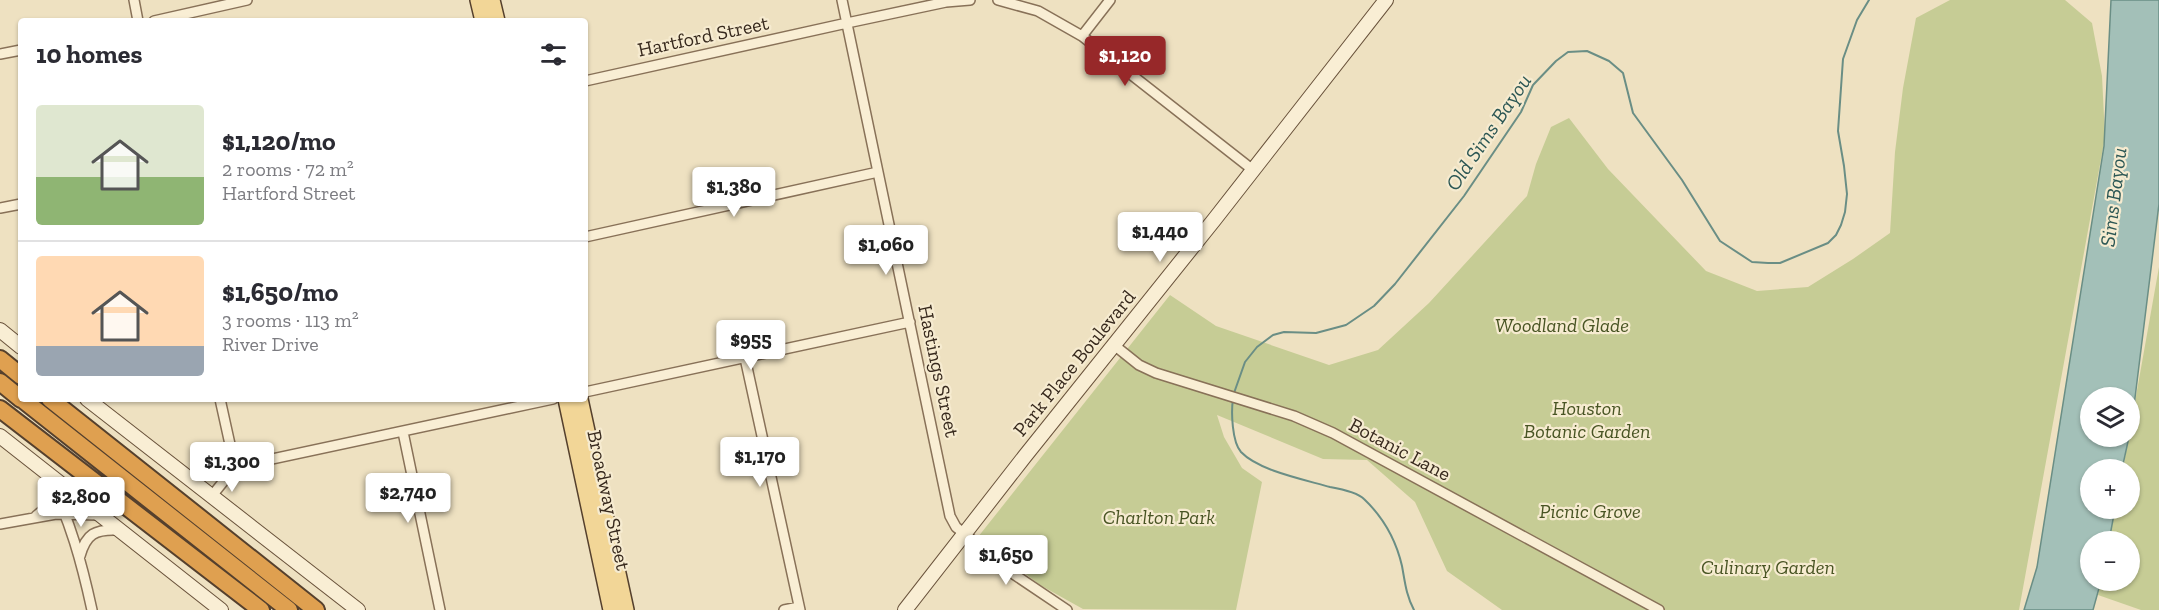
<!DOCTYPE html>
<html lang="en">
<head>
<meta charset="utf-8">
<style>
  body { margin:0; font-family:"Zilla Slab",serif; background:#f7f7f7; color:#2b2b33; height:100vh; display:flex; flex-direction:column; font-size:22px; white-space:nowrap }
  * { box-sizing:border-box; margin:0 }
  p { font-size:20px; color:#7c7c81 }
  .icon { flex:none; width:33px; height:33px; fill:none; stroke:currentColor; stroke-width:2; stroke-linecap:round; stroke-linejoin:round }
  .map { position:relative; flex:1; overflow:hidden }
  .sheet { position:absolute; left:18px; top:18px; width:570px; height:384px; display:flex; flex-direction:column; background:#fff; border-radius:6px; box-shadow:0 2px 4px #0004 }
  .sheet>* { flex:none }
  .controls { position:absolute; left:2080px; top:387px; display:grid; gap:12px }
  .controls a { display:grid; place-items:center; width:60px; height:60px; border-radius:50%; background:#fff; box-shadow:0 2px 4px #0004; font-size:30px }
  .price { position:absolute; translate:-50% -51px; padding:0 14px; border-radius:6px; background:#fff; color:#222; font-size:20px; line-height:39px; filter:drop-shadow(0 2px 3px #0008) }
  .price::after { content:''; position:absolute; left:50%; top:36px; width:18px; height:14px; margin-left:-9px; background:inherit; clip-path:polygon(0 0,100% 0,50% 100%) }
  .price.current { background:#972829; color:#fff }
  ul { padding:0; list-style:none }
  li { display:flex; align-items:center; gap:18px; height:150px; padding:0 18px }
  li+li { border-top:2px solid #e1e1e2 }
  li span { display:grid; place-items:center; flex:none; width:168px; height:120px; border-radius:6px; color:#555 }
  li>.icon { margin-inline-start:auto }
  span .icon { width:72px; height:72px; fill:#fffc; stroke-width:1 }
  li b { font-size:26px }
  h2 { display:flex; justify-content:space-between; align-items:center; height:72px; padding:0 18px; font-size:26px }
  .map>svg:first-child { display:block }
  .green { fill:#c6cc95 }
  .water { fill:#a3c0b8; stroke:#6a8e85; stroke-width:1.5 }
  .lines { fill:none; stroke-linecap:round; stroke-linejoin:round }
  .stream { stroke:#6a8e85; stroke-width:2 }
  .street-casing { stroke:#887158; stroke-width:12 }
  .secondary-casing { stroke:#69523b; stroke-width:16 }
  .primary-casing { stroke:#55402d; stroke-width:18 }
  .highway-casing { stroke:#55402d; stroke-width:20 }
  .street { stroke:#f9eed4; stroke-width:9 }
  .secondary { stroke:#f9eed4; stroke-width:14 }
  .primary { stroke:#f2d697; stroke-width:15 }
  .highway { stroke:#dfa050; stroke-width:16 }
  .labels { text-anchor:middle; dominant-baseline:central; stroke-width:4.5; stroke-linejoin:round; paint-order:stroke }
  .street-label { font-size:20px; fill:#37291d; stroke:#f6ebd0 }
  .park-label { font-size:20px; font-style:italic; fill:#485423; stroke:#f6ebd0 }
  .water-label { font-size:21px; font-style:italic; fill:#2c5754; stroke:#f6ebd0 }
</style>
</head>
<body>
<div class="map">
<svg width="2159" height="610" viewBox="0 0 2159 610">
  <rect width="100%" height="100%" fill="#eee1c1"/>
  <!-- green -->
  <path class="green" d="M1950,0H2065L2092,23L2102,76L2105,137L2019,610H1502L1447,571L1415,502L1367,460L1323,459L1217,415L1224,437L1242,468L1262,482L1236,610L1083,609L1040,585L978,537L1170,295L1216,326L1329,365L1378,350L1429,303L1527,196L1536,164L1551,127L1569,118L1608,169L1706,271L1757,291L1808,287L1853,259L1890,233L1895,152L1903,88L1916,18Z
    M2159,267V610H2141L2098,595L2101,581L2130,580V542L2109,541L2115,509L2130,508V470L2123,469Z"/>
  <!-- water -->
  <path class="water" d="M2111,0H2159V204L2133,414L2130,429V398H2091V436L2129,437L2122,469L2091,470V508L2115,509L2109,541L2091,542V580L2101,581L2093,610H2024L2037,567L2104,146Z"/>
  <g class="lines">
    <!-- stream -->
    <path class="stream" d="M1234,393L1245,362L1257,347L1273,335L1284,332L1316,333L1346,325L1374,306L1395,284L1464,196L1521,112L1533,85L1556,61L1568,52L1587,51L1609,61L1623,73L1633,113L1682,180L1720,241L1752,262L1768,263H1780L1828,243L1836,235L1841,225L1845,212L1847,194L1844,166L1838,131L1843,59L1857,20L1869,0
      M1233,399C1231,412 1232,442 1241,452C1259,471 1306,480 1330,487C1341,489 1357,492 1364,499C1384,518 1396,540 1402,566C1405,582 1406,595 1414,610"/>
    <!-- street casing -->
    <g class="street-casing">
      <path id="street" d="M134,0L138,21
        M842,0L950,516L956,527L1015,575L1067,610
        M998,0L1038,11L1082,36L1253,170
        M154,21L247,0
        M1082,36L1110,0
        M0,54L21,50
        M585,81L847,23L946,2L970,0
        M0,208L21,204
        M585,237L878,172
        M1114,345L1139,365L1156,373L1294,416L1333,433L1659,610
        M745,358L800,610
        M585,392L910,322
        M403,432L440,610
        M235,467L553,399
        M48,477C70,519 82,564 92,610
        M211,497L235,467L220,399
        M36,516L49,505L54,489
        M0,524L56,514L98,515
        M80,556C86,534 95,529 118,530
        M784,610L799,607"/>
    </g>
    <!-- secondary casing -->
    <g class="secondary-casing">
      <path id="secondary" d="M0,330L21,347
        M87,399L358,610
        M0,436L221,610
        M905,610L1025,456L1214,220L1386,0"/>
    </g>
    <!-- primary casing -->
    <g class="primary-casing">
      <path id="primary" d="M478,0L483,21
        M492,0L497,21
        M566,399L611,610
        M580,399L626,610"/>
    </g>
    <!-- highway casing -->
    <g class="highway-casing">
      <path id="highway" d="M0,359L21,376
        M0,382L21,399
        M22,399L289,610
        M50,399L316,610
        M0,409L261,610"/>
    </g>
    <!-- street -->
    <use href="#street" class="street"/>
    <!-- secondary -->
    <use href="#secondary" class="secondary"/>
    <!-- primary -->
    <use href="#primary" class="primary"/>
    <!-- highway -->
    <use href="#highway" class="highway"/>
  </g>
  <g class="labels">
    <!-- street labels -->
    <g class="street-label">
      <text transform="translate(703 36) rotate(-12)">Hartford Street</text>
      <text transform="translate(1074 363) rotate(-51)">Park Place Boulevard</text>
      <text transform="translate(939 371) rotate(78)">Hastings Street</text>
      <text transform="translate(1400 449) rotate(28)">Botanic Lane</text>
      <text transform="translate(609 500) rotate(78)">Broadway Street</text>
    </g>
    <!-- park labels -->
    <g class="park-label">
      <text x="1562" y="325">Woodland Glade</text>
      <text x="1587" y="408">Houston<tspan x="1587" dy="23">Botanic Garden</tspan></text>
      <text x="1590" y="511">Picnic Grove</text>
      <text x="1159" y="517">Charlton Park</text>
      <text x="1768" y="567">Culinary Garden</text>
    </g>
    <!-- water labels -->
    <g class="water-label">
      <text transform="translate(1488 132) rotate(-56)">Old Sims Bayou</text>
      <text transform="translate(2113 197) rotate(-83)">Sims Bayou</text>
    </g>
  </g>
</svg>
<div class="controls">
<a><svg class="icon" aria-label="layers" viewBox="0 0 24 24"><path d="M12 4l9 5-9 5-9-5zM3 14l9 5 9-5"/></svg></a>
<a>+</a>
<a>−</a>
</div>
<b class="price current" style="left:1125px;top:87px">$1,120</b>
<b class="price" style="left:734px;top:218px">$1,380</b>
<b class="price" style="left:1160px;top:263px">$1,440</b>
<b class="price" style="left:886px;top:276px">$1,060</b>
<b class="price" style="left:751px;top:371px">$955</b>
<b class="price" style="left:760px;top:488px">$1,170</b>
<b class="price" style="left:232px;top:493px">$1,300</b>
<b class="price" style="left:408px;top:524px">$2,740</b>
<b class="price" style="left:81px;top:528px">$2,800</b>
<b class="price" style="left:1006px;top:586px">$1,650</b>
<section class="sheet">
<h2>10 homes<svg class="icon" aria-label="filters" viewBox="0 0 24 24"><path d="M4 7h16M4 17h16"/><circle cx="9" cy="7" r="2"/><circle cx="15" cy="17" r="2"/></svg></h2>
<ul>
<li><span style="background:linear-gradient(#dfe7d0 60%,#8fb573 0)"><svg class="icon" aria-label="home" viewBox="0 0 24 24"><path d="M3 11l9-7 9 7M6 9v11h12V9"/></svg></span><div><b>$1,120/mo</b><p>2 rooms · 72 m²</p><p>Hartford Street</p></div></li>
<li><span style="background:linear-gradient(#ffd9b3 75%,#9aa5b1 0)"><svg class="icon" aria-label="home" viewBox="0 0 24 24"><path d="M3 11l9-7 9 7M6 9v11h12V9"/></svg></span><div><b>$1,650/mo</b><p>3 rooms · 113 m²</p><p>River Drive</p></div></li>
</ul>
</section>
</div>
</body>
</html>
